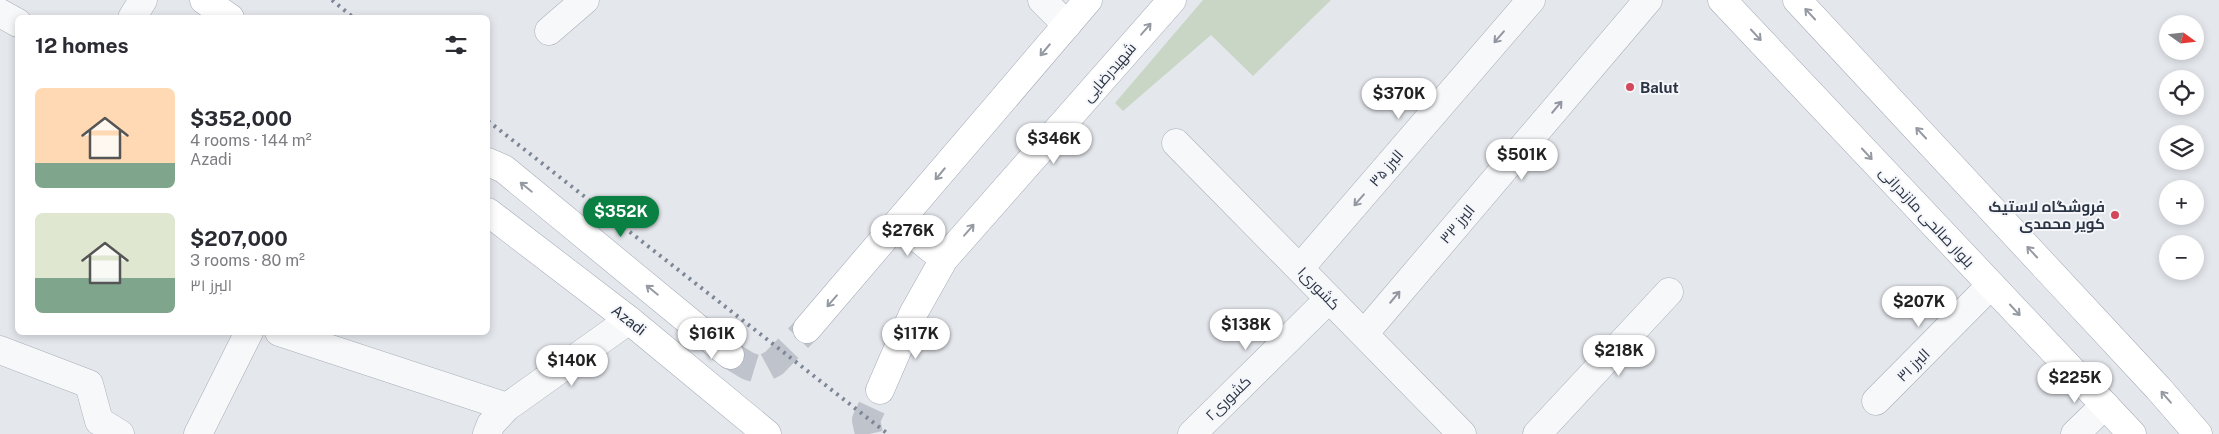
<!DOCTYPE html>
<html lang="en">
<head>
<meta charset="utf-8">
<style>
  body { margin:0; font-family:"Public Sans",Cairo,sans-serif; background:#f2f2f3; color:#2b2b33; height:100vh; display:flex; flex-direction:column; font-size:19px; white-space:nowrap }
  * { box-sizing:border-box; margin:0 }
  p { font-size:16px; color:#7c7c81 }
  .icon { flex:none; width:28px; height:28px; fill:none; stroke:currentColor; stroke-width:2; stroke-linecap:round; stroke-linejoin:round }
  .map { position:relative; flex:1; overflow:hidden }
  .drawer { position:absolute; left:15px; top:15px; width:475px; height:320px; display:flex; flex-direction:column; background:#fff; border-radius:8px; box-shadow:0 2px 8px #0003 }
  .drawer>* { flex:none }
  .needle { width:32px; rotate:105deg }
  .buttons { position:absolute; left:2159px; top:15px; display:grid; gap:10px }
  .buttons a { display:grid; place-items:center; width:45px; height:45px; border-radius:50%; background:#fff; box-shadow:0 2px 8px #0003; font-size:25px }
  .price { position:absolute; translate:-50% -42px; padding:0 11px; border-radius:18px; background:#fff; color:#222; font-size:16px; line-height:32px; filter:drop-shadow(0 1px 2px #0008) }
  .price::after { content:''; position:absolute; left:50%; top:30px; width:15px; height:11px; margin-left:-8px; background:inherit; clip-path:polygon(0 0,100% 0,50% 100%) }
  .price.on { background:#0b8043; color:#fff }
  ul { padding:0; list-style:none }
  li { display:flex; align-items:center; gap:15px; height:125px; padding:0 20px }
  li span { display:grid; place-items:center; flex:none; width:140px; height:100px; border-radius:8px; color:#555 }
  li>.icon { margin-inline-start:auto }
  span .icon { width:60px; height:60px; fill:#fffc; stroke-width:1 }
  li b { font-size:21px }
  h2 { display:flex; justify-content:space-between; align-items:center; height:60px; padding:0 20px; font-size:21px }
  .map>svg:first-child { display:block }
  .green { fill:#c9d6c5 }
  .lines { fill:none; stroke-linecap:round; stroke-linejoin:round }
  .major-tunnel { stroke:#bfc3cb; stroke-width:28; stroke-dasharray:28 14; stroke-linecap:butt }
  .minor-casing { stroke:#a9aeb7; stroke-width:29 }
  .major-casing { stroke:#a3abb8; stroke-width:29 }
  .minor { stroke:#f7f8fa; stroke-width:28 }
  .major { stroke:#fff; stroke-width:28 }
  .rail { stroke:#7d8696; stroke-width:4; stroke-dasharray:2.5 5; stroke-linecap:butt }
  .oneway { stroke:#959aa2 }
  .oneway2 { stroke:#9196a0 }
  .poi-dot { fill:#d1495b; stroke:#f4f6f9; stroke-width:2 }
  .labels { text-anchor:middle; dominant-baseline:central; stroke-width:4; stroke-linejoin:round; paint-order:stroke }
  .street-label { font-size:15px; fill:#2b3445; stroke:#f4f6f9 }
  .poi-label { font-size:15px; font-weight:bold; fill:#2b3445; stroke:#f4f6f9; text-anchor:start }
</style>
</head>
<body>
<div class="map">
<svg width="2219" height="434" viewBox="0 0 2219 434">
  <rect width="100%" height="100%" fill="#e4e7ec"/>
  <!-- green -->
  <path class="green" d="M1203,0H1331L1253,76L1211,35L1123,111L1115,103Z"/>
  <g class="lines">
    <!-- major-tunnel -->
    <path class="major-tunnel" d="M730,355L748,366L761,370L774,363L807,329
      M869,434L866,420L880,390"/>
    <!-- minor casing -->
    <g class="minor-casing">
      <path id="minor" d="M1042,0L1067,25
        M0,13L18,23
        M132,18L143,0
        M549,31L585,0
        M1176,143L1462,434
        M1300,268L1531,0
        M279,332L507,407
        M1364,334L1648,0
        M0,350L89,384L99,421L120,434
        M1876,401L1991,285
        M198,434L249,332
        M487,434L491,424L507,407L629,320
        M1192,434L1329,299
        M1537,434L1669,292
        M2075,434L2105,405"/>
    </g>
    <!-- major casing -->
    <g class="major-casing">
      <path id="major" d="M204,0L230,18
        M1722,0L2132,434
        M1797,0L2158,388L2198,434
        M488,162L504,169L730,355
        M488,212L629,320L767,434
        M899,223L944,259
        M807,329L1088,0
        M880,390L913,314L944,259L1172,0"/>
    </g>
    <!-- minor -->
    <use href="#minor" class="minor"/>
    <!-- major -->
    <use href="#major" class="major"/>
    <!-- rail -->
    <path class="rail" d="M332,0L354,18
      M488,121L888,434"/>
  </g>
  <!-- one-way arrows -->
  <defs><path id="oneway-shaft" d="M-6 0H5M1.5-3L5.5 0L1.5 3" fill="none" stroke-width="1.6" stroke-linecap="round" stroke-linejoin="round" transform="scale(1.25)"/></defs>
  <g class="oneway">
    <use href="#oneway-shaft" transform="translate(1810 14) rotate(-133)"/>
    <use href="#oneway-shaft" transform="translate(1146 29) rotate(-49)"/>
    <use href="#oneway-shaft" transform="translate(1756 35) rotate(47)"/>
    <use href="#oneway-shaft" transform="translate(1045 50) rotate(130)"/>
    <use href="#oneway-shaft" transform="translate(1921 133) rotate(-133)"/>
    <use href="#oneway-shaft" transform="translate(1867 154) rotate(47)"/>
    <use href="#oneway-shaft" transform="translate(940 174) rotate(130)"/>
    <use href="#oneway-shaft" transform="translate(526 187) rotate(-141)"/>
    <use href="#oneway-shaft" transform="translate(969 230) rotate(-49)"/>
    <use href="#oneway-shaft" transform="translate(2032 252) rotate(-133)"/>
    <use href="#oneway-shaft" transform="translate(652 290) rotate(-141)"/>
    <use href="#oneway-shaft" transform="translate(832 301) rotate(131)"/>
    <use href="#oneway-shaft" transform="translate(2015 310) rotate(47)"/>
    <use href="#oneway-shaft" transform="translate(2166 397) rotate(-131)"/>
  </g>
  <g class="oneway2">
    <use href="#oneway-shaft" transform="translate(1499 37) rotate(131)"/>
    <use href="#oneway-shaft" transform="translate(1557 107) rotate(-50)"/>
    <use href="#oneway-shaft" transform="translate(1359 200) rotate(131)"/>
    <use href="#oneway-shaft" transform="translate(1395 297) rotate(-50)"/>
  </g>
  <!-- markers -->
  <g class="poi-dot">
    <circle cx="1630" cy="87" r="5"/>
    <circle cx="2115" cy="215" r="5"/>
  </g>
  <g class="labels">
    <!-- street labels -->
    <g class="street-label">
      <text transform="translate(1109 72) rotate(-49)">شهیدرضایی</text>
      <text transform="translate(1386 168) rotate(-49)">البرز ۳۵</text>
      <text transform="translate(1927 217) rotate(47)">بلوار صالحی مازندرانی</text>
      <text transform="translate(1457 224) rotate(-50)">البرز ۳۳</text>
      <text transform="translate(1319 288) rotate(46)">کشوری۱</text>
      <text transform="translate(629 320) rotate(38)">Azadi</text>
      <text transform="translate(1913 365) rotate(-45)">البرز ۳۱</text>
      <text transform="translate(1228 398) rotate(-44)">کشوری۲</text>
    </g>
    <!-- poi labels -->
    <g class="poi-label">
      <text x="1640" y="87">Balut</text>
      <text x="2105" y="206" text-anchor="end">فروشگاه لاستیک<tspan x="2105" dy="17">کویر محمدی</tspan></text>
    </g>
  </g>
</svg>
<div class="buttons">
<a><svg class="needle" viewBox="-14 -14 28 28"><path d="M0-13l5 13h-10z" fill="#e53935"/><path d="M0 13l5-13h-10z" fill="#7c7c81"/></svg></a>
<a><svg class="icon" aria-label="locate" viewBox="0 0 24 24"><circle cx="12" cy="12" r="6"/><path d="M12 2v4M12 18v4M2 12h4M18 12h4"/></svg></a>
<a><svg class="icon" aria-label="layers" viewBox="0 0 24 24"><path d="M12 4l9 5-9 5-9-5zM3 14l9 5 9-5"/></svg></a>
<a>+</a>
<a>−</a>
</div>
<b class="price" style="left:1399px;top:120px">$370K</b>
<b class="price" style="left:1054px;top:165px">$346K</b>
<b class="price" style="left:1522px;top:181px">$501K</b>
<b class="price on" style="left:621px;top:238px">$352K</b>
<b class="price" style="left:908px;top:257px">$276K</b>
<b class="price" style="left:1919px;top:328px">$207K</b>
<b class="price" style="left:1246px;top:351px">$138K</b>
<b class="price" style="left:712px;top:360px">$161K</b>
<b class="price" style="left:916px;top:360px">$117K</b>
<b class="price" style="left:1619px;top:377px">$218K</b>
<b class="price" style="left:572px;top:387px">$140K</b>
<b class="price" style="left:2075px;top:404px">$225K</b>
<section class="drawer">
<h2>12 homes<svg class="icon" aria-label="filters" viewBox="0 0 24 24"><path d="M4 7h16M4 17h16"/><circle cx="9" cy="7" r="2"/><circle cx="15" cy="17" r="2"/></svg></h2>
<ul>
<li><span style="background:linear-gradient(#ffd9b3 75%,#7fa58c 0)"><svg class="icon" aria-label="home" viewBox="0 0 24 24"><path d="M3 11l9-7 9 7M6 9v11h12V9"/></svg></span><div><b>$352,000</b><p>4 rooms · 144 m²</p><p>Azadi</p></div></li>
<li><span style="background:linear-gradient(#dfe7d0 65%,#7fa58c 0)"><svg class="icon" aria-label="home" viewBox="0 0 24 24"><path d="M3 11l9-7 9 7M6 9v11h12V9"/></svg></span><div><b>$207,000</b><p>3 rooms · 80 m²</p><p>البرز ۳۱</p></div></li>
</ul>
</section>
</div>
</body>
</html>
